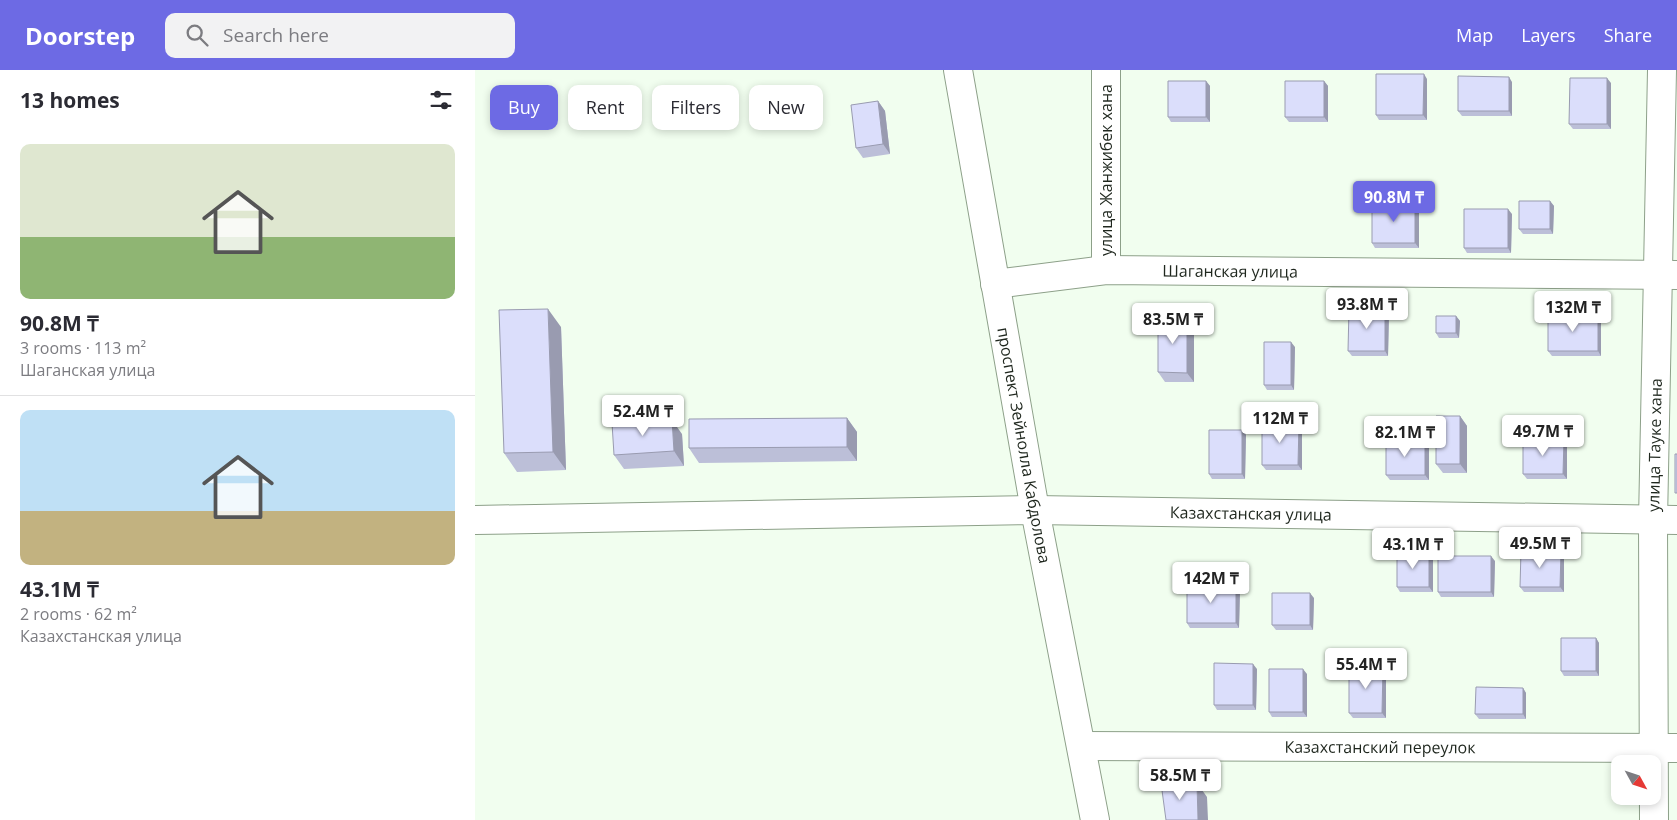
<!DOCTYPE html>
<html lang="en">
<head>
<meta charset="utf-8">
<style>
  body { margin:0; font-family:"Open Sans",sans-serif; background:#f2f2f3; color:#2b2b33; height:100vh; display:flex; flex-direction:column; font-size:19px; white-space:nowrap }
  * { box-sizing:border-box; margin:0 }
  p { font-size:16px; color:#7c7c81 }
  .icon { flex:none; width:28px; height:28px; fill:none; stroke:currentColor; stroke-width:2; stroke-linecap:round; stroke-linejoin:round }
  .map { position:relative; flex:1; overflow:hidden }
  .side { display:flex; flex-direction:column; background:#fff; width:475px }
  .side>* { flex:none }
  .guide { position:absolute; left:15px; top:15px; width:475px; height:45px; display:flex; gap:10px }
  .needle { width:32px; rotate:130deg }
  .buttons { position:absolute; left:1136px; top:685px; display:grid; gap:10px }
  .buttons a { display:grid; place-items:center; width:50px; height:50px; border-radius:10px; background:#fff; box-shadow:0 2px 8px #0003; font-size:25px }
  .price { position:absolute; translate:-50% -42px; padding:0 11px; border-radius:5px; background:#fff; color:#222; font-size:16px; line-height:32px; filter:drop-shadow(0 1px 2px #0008) }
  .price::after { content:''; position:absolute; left:50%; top:30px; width:15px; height:11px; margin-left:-8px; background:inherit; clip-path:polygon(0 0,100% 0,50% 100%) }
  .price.active { background:#6d6ae4; color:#fff }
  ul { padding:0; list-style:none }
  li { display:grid; align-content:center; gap:10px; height:265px; padding:0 20px }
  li+li { border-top:1px solid #e1e1e2 }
  li span { display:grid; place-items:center; height:155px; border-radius:10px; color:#555 }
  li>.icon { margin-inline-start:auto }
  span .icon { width:90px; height:90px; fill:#fffc; stroke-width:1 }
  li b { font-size:21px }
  h2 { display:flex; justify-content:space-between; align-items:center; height:60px; padding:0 20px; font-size:21px }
  .chip { padding:0 18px; border-radius:10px; background:#fff; box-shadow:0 2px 8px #0003; font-size:18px; line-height:45px }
  .chip.active { background:#6d6ae4; color:#fff }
  header { display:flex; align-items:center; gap:30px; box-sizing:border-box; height:70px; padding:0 25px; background:#6d6ae4; color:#fff }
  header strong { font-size:24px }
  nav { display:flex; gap:28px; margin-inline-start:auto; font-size:18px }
  .search { width:350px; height:45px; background:#f2f2f3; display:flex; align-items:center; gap:12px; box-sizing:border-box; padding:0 18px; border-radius:10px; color:#7c7c81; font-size:19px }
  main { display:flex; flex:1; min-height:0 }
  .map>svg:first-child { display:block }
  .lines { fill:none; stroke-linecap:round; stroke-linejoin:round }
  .minor-casing { stroke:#8da089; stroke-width:30 }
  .major-casing { stroke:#8da089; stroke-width:30 }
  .minor { stroke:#fff; stroke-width:28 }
  .major { stroke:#fff; stroke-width:28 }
  .wall { fill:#bcbfd8 }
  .shaded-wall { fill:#999bb0 }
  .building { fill:#dbdefb; stroke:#999bb0 }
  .labels { text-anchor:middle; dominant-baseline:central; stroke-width:4; stroke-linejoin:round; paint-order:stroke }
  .street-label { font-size:16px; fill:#1f271e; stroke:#fff }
</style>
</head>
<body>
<header>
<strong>Doorstep</strong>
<div class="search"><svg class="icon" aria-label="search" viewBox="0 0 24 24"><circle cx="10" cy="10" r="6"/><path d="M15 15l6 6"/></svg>Search here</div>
<nav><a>Map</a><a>Layers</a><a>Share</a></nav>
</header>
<main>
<section class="side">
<h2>13 homes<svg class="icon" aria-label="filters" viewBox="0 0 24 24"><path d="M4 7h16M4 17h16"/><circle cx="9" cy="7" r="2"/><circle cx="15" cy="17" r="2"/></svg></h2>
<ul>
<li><span style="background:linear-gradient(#dfe7d0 60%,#8fb573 0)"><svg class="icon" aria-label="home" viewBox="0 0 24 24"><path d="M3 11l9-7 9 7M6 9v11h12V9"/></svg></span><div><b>90.8M ₸</b><p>3 rooms · 113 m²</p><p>Шаганская улица</p></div></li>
<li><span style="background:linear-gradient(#bfe0f5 65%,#c2b280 0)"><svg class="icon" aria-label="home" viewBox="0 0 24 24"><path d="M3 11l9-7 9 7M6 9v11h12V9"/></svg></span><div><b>43.1M ₸</b><p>2 rooms · 62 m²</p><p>Казахстанская улица</p></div></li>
</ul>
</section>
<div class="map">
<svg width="1202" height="750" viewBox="0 0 1202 750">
  <rect width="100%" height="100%" fill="#f1feef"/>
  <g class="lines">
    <!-- minor casing -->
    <g class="minor-casing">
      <g id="minor">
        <path d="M631,0V200"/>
        <path id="s1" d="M520,214L631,200L1202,205"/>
        <path id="s2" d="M0,450L560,440L1202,450"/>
        <path id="s3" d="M607,676L1202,678"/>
        <path id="s4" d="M1179,750L1178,451L1187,0"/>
      </g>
    </g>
    <!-- major casing -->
    <g class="major-casing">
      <g id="major">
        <path id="s5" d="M483,0L560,440L620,750"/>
      </g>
    </g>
    <!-- minor -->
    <use href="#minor" class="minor"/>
    <!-- major -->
    <use href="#major" class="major"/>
  </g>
  <!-- wall -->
  <path class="wall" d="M952,9V50H904L901,45Z
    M731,11L735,16V52H696L693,47Z
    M849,11L853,16V52H814L810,47Z
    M1037,12V46H987L983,41Z
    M1136,13V59H1098L1094,54Z
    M403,31L410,41L415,84L388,88L381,78Z
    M1075,131L1079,136L1078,164H1048L1044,159Z
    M940,133L944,138V178H900L897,173Z
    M1037,144L1036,183H992L989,178Z
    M914,244L913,286H877L873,281Z
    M981,246L985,251L984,268H964L961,263Z
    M712,247L719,257V312H690L683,302Z
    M1126,250V286H1077L1073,281Z
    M86,257L91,400L42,402L29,383Z
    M820,277L819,320H792L789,315Z
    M985,346L992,356V403H968L961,394Z
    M372,348L382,362V391L224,393L214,378Z
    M824,354L827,359V400H791L787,395Z
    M767,360L771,365L770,409H737L734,404Z
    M207,364L209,396L149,399L139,385Z
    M950,370L954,375V410H915L911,405Z
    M1092,375V409H1052L1048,404Z
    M954,482L958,487V522H925L922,517Z
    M1089,487V522H1049L1045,517Z
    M1020,491L1019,527H966L963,522Z
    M761,515L765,520L764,558H715L712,553Z
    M839,528L838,560H801L797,555Z
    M1121,568L1124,573V606H1089L1086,601Z
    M782,599L781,640H742L739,635Z
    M911,603V648H878L874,643Z
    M832,604V647H797L794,642Z
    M1048,618L1051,623V649H1004L1000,644Z"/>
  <!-- shaded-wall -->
  <path class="shaded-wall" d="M949,4L952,9V50L948,45Z
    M1034,7L1037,12V46L1034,41Z
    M1132,8L1136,13V59L1132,54Z
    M731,11L735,16V52L731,47Z
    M849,11L853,16V52L849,47Z
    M403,31L410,41L415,84L408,74Z
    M1075,131L1079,136L1078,164L1075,159Z
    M940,133L944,138V178L940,173Z
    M1033,139L1037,144L1036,183L1033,178Z
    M73,239L86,257L91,400L78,382Z
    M910,239L914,244L913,286L910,281Z
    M1123,245L1126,250V286L1123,281Z
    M981,246L985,251L984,268L981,263Z
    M712,247L719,257V312L712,303Z
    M816,272L820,277L819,320L816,315Z
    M985,346L992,356V403L985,394Z
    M372,348L382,362V391L372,377Z
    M197,350L207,364L209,396L199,381Z
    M824,354L827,359V400L823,395Z
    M767,360L771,365L770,409L767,404Z
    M950,370L954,375V410L950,405Z
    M1089,370L1092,375V409L1088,404Z
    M954,482L958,487V522L954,517Z
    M1086,482L1089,487V522L1085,517Z
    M1016,486L1020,491L1019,527L1016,522Z
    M761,515L765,520L764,558L761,553Z
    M835,523L839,528L838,560L835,555Z
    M1121,568L1124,573V606L1121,601Z
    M778,594L782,599L781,640L778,635Z
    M908,598L911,603V648L907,643Z
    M828,599L832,604V647L828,642Z
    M1048,618L1051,623V649L1048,644Z
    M722,713L732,727L733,750H723Z"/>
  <!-- building -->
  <path class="building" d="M901,4H949L948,45H901Z
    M983,6L1034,7V41H983Z
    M1095,8H1132V54H1094Z
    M693,11H731V47H693Z
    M810,11H849V47H810Z
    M403,31L408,74L381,78L376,35Z
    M1044,131H1075V159H1044Z
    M897,133H940V173H897Z
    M989,139H1033V178H989Z
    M73,239L78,382L29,383L24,240Z
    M874,239H910V281H873Z
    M1073,245H1123V281H1073Z
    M961,246H981V263H961Z
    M683,247H712V303L683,302Z
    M789,272H816V315H789Z
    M961,346H985V394H961Z
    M372,348V377L214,378V349Z
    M197,350L199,381L139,385L137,353Z
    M787,354H824L823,395H787Z
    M734,360H767V404H734Z
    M1048,369L1089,370L1088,404H1048Z
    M911,370H950V405H911Z
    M1200,384H1202V423H1200Z
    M1046,481L1086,482L1085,517H1045Z
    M922,482H954V517H922Z
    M963,486H1016V522H963Z
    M712,515H761V553H712Z
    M797,523H835V555H797Z
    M1086,568H1121V601H1086Z
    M739,593L778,594V635H739Z
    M874,598H908L907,643H874Z
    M794,599H828V642H794Z
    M1001,617L1048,618V644H1000Z
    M686,713H722L723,750H691Z"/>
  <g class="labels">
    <!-- street labels -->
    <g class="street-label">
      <text transform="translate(631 100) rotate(-90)">улица Жанжибек хана</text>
      <text stroke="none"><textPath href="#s1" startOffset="236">Шаганская улица</textPath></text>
      <text stroke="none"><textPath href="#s5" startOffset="381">проспект Зейнолла Кабдолова</textPath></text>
      <text stroke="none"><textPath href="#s4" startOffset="375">улица Тауке хана</textPath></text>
      <text stroke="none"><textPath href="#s2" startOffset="776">Казахстанская улица</textPath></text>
      <text stroke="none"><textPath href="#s3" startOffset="298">Казахстанский переулок</textPath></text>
    </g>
  </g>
</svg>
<div class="buttons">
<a><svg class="needle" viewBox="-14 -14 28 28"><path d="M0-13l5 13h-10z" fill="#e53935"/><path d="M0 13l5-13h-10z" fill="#7c7c81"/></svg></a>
</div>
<b class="price active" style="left:919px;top:153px">90.8M ₸</b>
<b class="price" style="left:892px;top:260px">93.8M ₸</b>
<b class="price" style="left:1098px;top:263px">132M ₸</b>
<b class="price" style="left:698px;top:275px">83.5M ₸</b>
<b class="price" style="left:168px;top:367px">52.4M ₸</b>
<b class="price" style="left:805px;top:374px">112M ₸</b>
<b class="price" style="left:1068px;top:387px">49.7M ₸</b>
<b class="price" style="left:930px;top:388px">82.1M ₸</b>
<b class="price" style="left:1065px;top:499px">49.5M ₸</b>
<b class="price" style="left:938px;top:500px">43.1M ₸</b>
<b class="price" style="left:736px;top:534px">142M ₸</b>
<b class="price" style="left:891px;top:620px">55.4M ₸</b>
<b class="price" style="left:705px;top:731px">58.5M ₸</b>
<div class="guide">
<a class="chip active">Buy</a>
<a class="chip">Rent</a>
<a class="chip">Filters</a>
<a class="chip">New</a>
</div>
</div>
</main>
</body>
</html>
